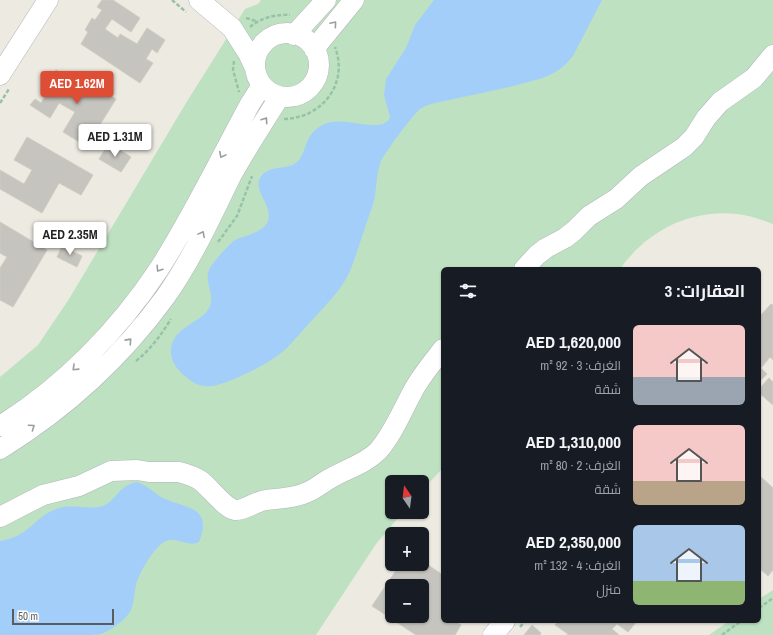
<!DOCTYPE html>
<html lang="ar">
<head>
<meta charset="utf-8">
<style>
  body { margin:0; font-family:"Archivo Narrow",Cairo,sans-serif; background:#20242c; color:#f1f3f6; direction:rtl; height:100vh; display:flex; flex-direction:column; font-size:15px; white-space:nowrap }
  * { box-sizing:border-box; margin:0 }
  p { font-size:13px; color:#9ea1a6 }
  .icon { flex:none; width:22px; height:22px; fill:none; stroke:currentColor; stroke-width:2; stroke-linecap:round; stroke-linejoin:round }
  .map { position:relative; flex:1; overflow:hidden; direction:ltr }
  .drawer { position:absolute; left:441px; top:267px; width:320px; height:356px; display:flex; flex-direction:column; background:#171b24; border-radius:6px; box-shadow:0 1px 3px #0004; direction:rtl }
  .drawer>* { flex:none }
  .needle { width:26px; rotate:346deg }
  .tools { position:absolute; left:385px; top:475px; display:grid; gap:8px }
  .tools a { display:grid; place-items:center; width:44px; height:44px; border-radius:6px; background:#171b24; box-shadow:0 1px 3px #0004; font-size:20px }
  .scale { position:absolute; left:12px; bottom:10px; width:102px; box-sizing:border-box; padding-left:4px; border:2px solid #595c61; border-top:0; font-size:11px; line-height:14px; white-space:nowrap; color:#595c61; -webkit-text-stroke:3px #fff; paint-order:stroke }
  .price { position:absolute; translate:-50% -34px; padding:0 9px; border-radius:4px; background:#fff; color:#222; font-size:13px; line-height:26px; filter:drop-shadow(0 1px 2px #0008) }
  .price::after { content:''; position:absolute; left:50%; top:24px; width:12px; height:9px; margin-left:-6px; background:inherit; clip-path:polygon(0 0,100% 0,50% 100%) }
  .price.on { background:#de4e34; color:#fff }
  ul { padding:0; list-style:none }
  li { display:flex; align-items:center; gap:12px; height:100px; padding:0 16px }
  li span { display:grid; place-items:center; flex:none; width:112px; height:80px; border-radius:6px; color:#555 }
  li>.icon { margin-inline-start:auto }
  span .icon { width:48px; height:48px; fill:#fffc; stroke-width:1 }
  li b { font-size:17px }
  h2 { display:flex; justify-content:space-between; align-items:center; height:48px; padding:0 16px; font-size:17px }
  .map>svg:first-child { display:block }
  .green { fill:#bee2c1 }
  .water { fill:#a3cefa }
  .building { fill:#c6c4be; stroke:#d0ccc0; fill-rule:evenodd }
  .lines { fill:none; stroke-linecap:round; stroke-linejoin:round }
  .minor-casing { stroke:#b4b6bb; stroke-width:21 }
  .path { stroke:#98c2a7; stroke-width:2.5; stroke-dasharray:4 2; stroke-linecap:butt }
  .minor { stroke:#fff; stroke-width:20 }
  .oneway { stroke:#9b9da0 }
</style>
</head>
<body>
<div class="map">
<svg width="773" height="635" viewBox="0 0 773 635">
  <rect width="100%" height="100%" fill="#eceae1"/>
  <!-- green -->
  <path class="green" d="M261,0H773V224C762,220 749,215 737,214C690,209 647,231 620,269H443V468L422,490V482H392V512H403L376,544L316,635H0V377L38,345L69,299L186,103L245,9L258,4Z
    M773,590V635H709L729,621H759V599Z"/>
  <!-- water -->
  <path class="water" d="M434,0H602L573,56C569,61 565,65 560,69C548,78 532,81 517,85C490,92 462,97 435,103C430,104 425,106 420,109C412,116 386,151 381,161C376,174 377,187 374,201C371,211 367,221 364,231C359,245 355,260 349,273C341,290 327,304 314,318C305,328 296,338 287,348C274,360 255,370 239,377C219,385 204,393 186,377C179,371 172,364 171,354C169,326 203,324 210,306C215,295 204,282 209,270C211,264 230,243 235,240C245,235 261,233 267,223C276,206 248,189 263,174C273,165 288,170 297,162C304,156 305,144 310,136C328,111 353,126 377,125L383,124L389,120L390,117L384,95L386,79L406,48L415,25Z
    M137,482C147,485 153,492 161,497C184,509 214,505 199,542C186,548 176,535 164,542C153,549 139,573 136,585C134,594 134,604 130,612C124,621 111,630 101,634C95,635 84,635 77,635C51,635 26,635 0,635V541C29,537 33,518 56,509C71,503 93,511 105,505C119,497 118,486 137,482Z"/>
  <!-- building -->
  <path class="building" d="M102,0H113L140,18L131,32L112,19L105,29L118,38L120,34L137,44L147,28L165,40L157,53L152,49L146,59L153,63L140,83L81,44L88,32L85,30L92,18L95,20L102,10L97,7Z
    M56,70L78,83L81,78L116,99L91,139L85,136L81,143L63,132L75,112L59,103L50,118L30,105L35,99L41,103L51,87L47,85Z
    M27,137L93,175L81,195L59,183L42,213L0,189V170L24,184L32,170L14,160Z
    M109,143L131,157L121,172L99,159Z
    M0,222L47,250L13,307L0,300V268L7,257L0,253Z
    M62,246L82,256L77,267L57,257Z
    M771,304L773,305V360L770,357L761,368L767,374L759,382V317Z
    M769,378L773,382V405L759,393V389Z
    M760,476L773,488V570L768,576L759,568V477Z
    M422,561L443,575V621H455L461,625L455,635H416L372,606L399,566L396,564H422ZM392,586H422V616H392Z
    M558,621H637L628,632L617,624L612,629L619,635H567L568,634L555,625Z
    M532,625L541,633L540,635H524Z"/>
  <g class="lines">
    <!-- minor casing -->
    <g class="minor-casing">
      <path id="minor" d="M199,0L232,28L248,53L255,68
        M255 65a32 32 0 1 1 64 0a32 32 0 1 1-64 0Z
        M294,35L326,0
        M314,49L354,0
        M0,75L48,0
        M524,269L537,255L546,248L565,238L574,231L589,216L616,199L641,176L684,147L694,137L706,118L720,102L754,78L773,55
        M0,426C63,387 118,331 159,269C193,216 220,159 250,104L262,85
        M0,449C65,409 121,358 166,296C192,259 211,217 231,176C246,149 263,123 280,96
        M0,517L43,495L79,486L111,471L137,470L149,472H179C187,474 194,476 201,481C210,488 225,508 235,510C244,511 256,501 266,500C282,498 296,498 310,491C318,487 323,482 331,478C346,469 365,464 378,451C393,434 402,411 413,391C421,376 432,363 443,349
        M493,635L505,621"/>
    </g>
    <!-- path -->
    <path class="path" d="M172,0L186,12
      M246,18L256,21
      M250,27C260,18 276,14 290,15
      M234,61L233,70L239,92
      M0,103L9,89
      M284,119C322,118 349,84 335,47
      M218,242L237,216L252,176
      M136,361C151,349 161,335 171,319
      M759,608L773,598
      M520,627L525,621
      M722,635L741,621"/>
    <!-- minor -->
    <use href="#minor" class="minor"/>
  </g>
  <!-- one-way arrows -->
  <defs><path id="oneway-chevron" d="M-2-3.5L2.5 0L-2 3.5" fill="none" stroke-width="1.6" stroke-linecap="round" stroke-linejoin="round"/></defs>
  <g class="oneway">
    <use href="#oneway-chevron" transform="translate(334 24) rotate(-50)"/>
    <use href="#oneway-chevron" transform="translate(265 120) rotate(-56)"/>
    <use href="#oneway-chevron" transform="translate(222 155) rotate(118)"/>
    <use href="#oneway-chevron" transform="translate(202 234) rotate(-62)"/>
    <use href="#oneway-chevron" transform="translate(159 269) rotate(123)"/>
    <use href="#oneway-chevron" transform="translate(129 341) rotate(-48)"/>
    <use href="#oneway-chevron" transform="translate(75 368) rotate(136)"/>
    <use href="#oneway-chevron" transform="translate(32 427) rotate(-35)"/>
  </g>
</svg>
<div class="tools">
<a><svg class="needle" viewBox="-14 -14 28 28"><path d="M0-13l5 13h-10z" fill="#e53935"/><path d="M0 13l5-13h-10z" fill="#9ea1a6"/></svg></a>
<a>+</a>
<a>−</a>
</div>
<div class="scale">50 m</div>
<b class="price on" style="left:77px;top:105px">AED 1.62M</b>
<b class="price" style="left:115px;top:158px">AED 1.31M</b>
<b class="price" style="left:70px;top:256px">AED 2.35M</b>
<section class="drawer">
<h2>العقارات: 3<svg class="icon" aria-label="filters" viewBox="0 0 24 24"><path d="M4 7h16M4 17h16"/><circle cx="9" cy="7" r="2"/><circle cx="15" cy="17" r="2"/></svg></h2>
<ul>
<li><span style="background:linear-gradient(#f6c9c9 65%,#9aa5b1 0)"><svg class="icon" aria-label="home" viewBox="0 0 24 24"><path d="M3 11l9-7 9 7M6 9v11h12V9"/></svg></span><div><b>AED 1,620,000</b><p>الغرف: 3 · 92 m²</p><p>شقة</p></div></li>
<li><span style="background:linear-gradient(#f6c9c9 70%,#b9a48a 0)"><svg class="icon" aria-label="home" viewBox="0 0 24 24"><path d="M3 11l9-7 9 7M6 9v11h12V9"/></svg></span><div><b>AED 1,310,000</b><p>الغرف: 2 · 80 m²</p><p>شقة</p></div></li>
<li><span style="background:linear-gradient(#a9c7e8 70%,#8fb573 0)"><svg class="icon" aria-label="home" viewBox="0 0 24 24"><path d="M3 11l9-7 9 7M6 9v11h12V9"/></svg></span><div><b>AED 2,350,000</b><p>الغرف: 4 · 132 m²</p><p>منزل</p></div></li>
</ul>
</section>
</div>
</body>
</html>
